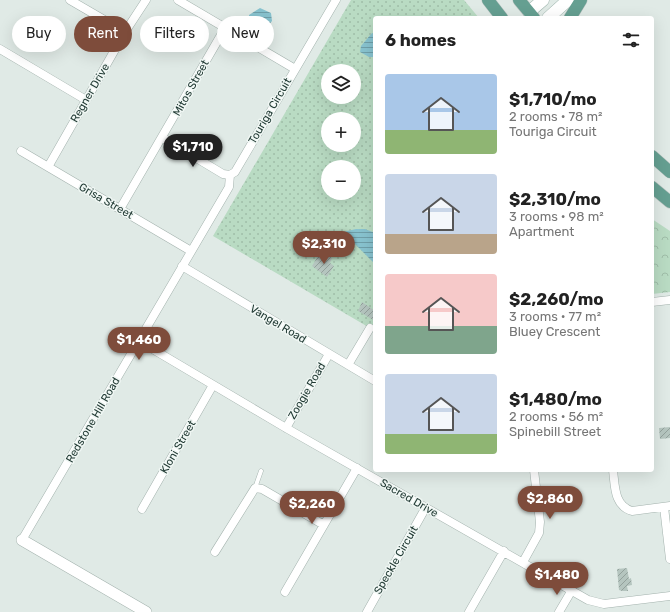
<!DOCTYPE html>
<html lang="en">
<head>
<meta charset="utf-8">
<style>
  body { margin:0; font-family:Rubik,sans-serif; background:#f6f6f6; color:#222; height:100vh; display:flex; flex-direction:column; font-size:15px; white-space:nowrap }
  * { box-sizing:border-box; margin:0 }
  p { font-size:13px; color:#767676 }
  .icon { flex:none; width:22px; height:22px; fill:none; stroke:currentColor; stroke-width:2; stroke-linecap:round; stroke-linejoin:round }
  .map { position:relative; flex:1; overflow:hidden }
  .drawer { position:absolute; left:373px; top:16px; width:281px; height:456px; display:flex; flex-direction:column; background:#fff; border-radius:4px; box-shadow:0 4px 16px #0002 }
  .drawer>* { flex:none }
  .guide { position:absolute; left:12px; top:16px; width:301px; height:36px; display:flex; gap:8px }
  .controls { position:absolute; left:321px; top:64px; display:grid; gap:8px }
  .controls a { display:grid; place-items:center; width:40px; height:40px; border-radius:50%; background:#fff; box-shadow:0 4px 16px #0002; font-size:20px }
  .price { position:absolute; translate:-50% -34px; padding:0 9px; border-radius:14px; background:#7e4c3b; color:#fff; font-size:13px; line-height:26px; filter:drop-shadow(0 1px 2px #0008) }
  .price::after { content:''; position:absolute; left:50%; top:24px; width:12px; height:9px; margin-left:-6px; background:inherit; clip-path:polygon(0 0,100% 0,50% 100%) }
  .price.current { background:#222; color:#fff }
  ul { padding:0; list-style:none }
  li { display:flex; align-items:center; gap:12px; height:100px; padding:0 12px }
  li span { display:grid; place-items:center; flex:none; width:112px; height:80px; border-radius:4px; color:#555 }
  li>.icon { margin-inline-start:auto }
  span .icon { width:48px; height:48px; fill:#fffc; stroke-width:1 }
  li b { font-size:17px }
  h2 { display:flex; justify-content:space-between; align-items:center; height:48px; padding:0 12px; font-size:17px }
  .chip { padding:0 14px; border-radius:18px; background:#fff; box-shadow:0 4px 16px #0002; font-size:14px; line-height:36px }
  .chip.current { background:#7e4c3b; color:#fff }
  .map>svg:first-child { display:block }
  .grass { fill:url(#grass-dots); fill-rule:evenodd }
  .forest { fill:url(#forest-crowns) }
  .water { fill:url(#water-rules) }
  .building { fill:url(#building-hatch) }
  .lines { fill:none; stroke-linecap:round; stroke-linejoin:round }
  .service-casing { stroke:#a3b2ad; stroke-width:5 }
  .minor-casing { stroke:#a3b2ad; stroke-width:9 }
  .tertiary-casing { stroke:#a3b2ad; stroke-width:12 }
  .secondary-casing { stroke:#9fb6ae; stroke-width:13 }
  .primary-casing { stroke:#bcc4c2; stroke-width:13 }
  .service { stroke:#fff; stroke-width:4 }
  .minor { stroke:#fff; stroke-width:8 }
  .tertiary { stroke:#fff; stroke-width:11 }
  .secondary { stroke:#fff; stroke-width:12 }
  .primary { stroke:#659f91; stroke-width:12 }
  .labels { text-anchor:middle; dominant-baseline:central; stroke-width:3; stroke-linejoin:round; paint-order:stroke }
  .street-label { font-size:11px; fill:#213a34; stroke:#f0f7f4 }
</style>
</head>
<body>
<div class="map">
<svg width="670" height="612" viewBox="0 0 670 612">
  <defs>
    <pattern id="grass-dots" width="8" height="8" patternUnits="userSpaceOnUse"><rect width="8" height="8" fill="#b9dbc3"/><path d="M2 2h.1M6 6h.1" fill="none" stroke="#9fbda8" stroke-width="1.8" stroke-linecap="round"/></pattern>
    <pattern id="forest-crowns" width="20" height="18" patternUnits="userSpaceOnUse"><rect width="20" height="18" fill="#b9dbc3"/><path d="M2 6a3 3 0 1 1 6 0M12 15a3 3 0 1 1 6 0" fill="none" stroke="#9fbda8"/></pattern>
    <pattern id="water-rules" width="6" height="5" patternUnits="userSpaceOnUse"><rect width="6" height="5" fill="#88c3cf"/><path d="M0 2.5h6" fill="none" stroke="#6f9fa9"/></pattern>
    <pattern id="building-hatch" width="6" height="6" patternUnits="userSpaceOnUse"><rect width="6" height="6" fill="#b5c5bf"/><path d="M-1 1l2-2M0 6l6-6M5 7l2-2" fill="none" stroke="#93a19c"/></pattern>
  </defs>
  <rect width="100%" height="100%" fill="#e0eae6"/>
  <!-- grass -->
  <path class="grass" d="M351,0H464L479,18H375V331L213,236ZM328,71H354V97H328ZM328,119H354V145H328ZM328,167H354V193H328Z"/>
  <!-- forest -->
  <path class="forest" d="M652,219L670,231V292L652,294Z"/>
  <!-- water -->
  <path class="water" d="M260,8L271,13L272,21L264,30L254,32L249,24V15Z
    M372,33L375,34V57H369L360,52L361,46Z
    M356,229H365L375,233V264L351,240L341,236L343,232Z"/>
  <!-- building -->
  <path class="building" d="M326,255L332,258L330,263L334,266L327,277L312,266L318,256L323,259Z
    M362,302L375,311V321L358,311Z
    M670,427V438L660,439L659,428Z
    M627,568L629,579L631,578L632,585L627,586L628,591H622L619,590L617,569Z"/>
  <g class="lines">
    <!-- service casing -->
    <g class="service-casing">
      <path id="service" d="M255,488L261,471"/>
    </g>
    <!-- minor casing -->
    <g class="minor-casing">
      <path id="minor" d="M70,0L125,32
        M178,0L295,69
        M0,49L86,100
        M163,138L223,174L230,175L235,172L336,0
        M21,151L191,251
        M48,167L125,32L146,0
        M120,209L225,28
        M182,266L375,381
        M652,302L670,300
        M139,341L286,428L588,600L604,604L670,596
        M348,365L370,328
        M286,428L329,354
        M613,470C615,486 614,506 632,511L670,506
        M664,507L670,559
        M142,509L213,385
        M22,540L229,187L230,175
        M215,552L255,488L262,489L324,525
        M523,562L539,533L540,522L534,470
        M285,592L357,468
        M367,612L426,507
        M469,612L504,551
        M559,612L572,590"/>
    </g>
    <!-- tertiary casing -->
    <g class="tertiary-casing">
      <path id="tertiary" d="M22,540L146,612"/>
    </g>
    <!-- secondary casing -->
    <g class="secondary-casing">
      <path id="secondary" d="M529,12L543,0
        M548,18L568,0"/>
    </g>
    <!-- primary casing -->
    <g class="primary-casing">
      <path id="primary" d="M488,0L502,18
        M519,0L534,18
        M570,18L581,0
        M652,156L670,172
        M652,187L670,202"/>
    </g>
    <!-- service -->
    <use href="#service" class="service"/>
    <!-- minor -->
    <use href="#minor" class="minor"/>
    <!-- tertiary -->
    <use href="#tertiary" class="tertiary"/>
    <!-- secondary -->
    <use href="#secondary" class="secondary"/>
    <!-- primary -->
    <use href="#primary" class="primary"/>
  </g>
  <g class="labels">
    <!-- street labels -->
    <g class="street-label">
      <text transform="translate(191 88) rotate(-61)">Mitos Street</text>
      <text transform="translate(90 93) rotate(-60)">Regner Drive</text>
      <text transform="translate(270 111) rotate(-60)">Touriga Circuit</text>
      <text transform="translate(106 201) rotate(30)">Grisa Street</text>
      <text transform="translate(278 324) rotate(31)">Vangel Road</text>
      <text transform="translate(307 391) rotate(-60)">Zoogie Road</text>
      <text transform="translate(93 420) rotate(-60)">Redstone Hill Road</text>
      <text transform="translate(178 447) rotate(-60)">Kloni Street</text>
      <text transform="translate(409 498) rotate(30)">Sacred Drive</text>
      <text transform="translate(396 560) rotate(-60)">Speckle Circuit</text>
    </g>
  </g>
</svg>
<div class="controls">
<a><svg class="icon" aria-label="layers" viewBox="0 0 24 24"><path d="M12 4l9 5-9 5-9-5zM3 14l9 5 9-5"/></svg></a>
<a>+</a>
<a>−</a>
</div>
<b class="price current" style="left:193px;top:168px">$1,710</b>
<b class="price" style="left:324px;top:265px">$2,310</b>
<b class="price" style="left:139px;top:361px">$1,460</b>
<b class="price" style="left:550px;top:520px">$2,860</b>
<b class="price" style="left:312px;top:525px">$2,260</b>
<b class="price" style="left:557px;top:596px">$1,480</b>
<div class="guide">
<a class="chip">Buy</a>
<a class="chip current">Rent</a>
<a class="chip">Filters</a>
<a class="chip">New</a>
</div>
<section class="drawer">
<h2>6 homes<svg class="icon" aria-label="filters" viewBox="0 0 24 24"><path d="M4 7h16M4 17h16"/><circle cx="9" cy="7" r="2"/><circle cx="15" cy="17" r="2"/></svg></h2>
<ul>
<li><span style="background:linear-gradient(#a9c7e8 70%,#8fb573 0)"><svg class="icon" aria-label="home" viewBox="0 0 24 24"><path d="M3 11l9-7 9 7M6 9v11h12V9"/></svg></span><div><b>$1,710/mo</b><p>2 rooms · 78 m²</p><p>Touriga Circuit</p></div></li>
<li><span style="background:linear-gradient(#c9d6e8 75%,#b9a48a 0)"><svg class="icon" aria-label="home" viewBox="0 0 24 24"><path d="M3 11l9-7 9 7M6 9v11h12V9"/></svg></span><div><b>$2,310/mo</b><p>3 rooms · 98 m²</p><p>Apartment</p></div></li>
<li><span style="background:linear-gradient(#f6c9c9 65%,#7fa58c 0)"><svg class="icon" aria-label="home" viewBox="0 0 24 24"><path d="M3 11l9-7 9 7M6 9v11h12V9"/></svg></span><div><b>$2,260/mo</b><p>3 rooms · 77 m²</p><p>Bluey Crescent</p></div></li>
<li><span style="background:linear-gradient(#c9d6e8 75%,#8fb573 0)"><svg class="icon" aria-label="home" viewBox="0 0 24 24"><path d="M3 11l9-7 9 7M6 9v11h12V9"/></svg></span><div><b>$1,480/mo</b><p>2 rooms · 56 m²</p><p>Spinebill Street</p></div></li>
</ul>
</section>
</div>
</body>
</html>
